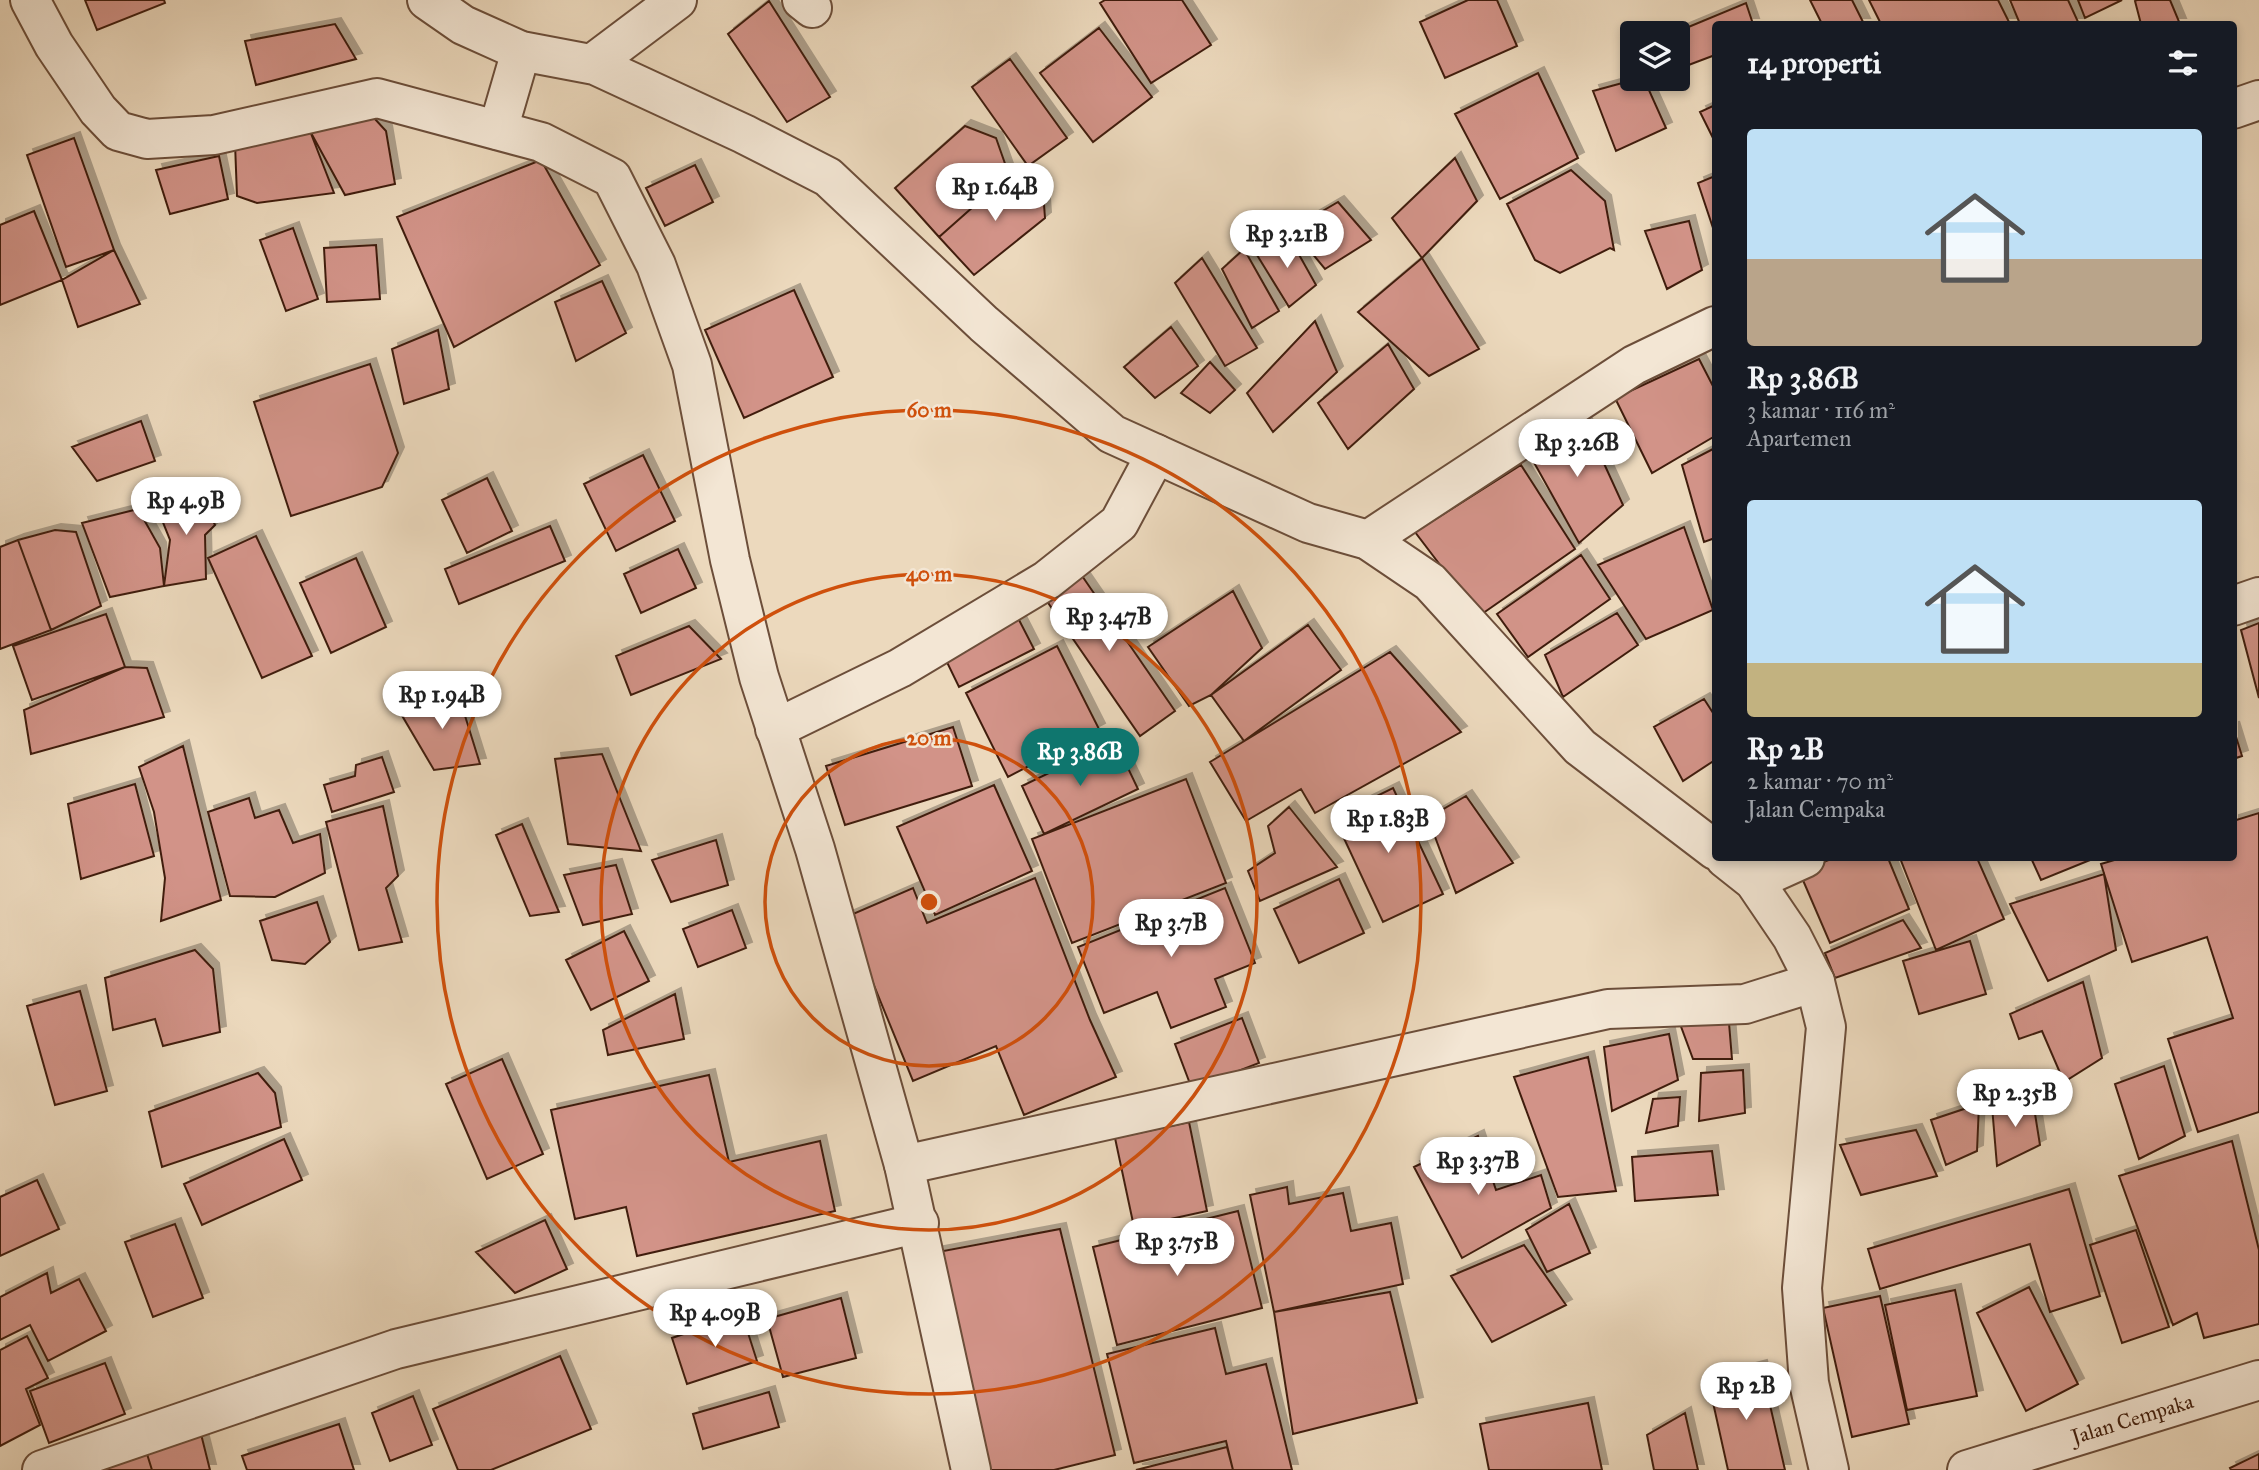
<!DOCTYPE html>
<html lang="id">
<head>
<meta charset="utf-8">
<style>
  body { margin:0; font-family:"IM FELL Great Primer",serif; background:#20242c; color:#f1f3f6; height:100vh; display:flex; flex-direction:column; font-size:26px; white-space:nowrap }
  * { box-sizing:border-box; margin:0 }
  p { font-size:23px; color:#9ea1a6 }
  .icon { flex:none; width:38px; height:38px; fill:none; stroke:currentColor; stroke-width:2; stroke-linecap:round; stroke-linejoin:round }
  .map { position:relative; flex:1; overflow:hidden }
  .sheet { position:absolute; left:1712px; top:21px; width:525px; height:840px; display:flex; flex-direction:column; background:#171b24; border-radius:7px; box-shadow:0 4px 10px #0003 }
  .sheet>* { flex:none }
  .tools { position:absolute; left:1620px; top:21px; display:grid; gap:14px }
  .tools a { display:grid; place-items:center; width:70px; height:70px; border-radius:7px; background:#171b24; box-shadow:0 4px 10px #0003; font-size:35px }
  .price { position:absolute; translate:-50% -60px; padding:0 16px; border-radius:24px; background:#fff; color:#222; font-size:23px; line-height:46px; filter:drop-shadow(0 2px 4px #0008) }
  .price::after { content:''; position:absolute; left:50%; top:42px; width:21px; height:16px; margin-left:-10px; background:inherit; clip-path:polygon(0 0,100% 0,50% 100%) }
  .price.current { background:#0f766e; color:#fff }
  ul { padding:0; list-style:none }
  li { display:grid; align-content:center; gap:14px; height:371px; padding:0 35px }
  li span { display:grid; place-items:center; height:217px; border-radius:7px; color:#555 }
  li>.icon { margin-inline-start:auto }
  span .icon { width:126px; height:126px; fill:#fffc; stroke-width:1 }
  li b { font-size:30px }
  h2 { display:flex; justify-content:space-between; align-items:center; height:84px; padding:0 35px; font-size:30px }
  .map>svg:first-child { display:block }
  .building { fill:#d29388; stroke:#411f0e; stroke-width:2; filter:url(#shadow) }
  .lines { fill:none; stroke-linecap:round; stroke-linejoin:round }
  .minor-casing { stroke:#6c4e3a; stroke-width:42 }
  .minor { stroke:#f3e6d4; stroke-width:38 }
  .ring { fill:none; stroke:#cf500c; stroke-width:3.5 }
  .labels { text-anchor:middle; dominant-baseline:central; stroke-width:5; stroke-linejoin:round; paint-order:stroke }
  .street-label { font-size:21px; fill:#411f0e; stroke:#f3e6d4 }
  .centre { fill:#cf500c; stroke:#f3e6d4; stroke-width:3.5 }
  .ring-label { font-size:21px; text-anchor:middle; font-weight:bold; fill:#cf500c; stroke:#f3e6d4; stroke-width:5; stroke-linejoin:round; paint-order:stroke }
</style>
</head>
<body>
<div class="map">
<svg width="2259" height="1470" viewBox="0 0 2259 1470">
  <defs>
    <filter id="shadow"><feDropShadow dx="6" dy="-6" stdDeviation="0" flood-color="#0004"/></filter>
  </defs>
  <rect width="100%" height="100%" fill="#ecd9bd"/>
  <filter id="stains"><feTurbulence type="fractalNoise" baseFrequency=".00286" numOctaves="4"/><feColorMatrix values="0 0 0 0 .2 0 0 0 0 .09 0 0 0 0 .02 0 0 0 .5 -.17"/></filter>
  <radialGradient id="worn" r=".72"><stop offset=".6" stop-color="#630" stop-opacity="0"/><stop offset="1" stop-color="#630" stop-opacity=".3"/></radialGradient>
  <!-- building -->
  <path class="building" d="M85,0H164L165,3L97,30Z
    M1105,0H1182L1211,45L1151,83L1100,3Z
    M1468,0H1497L1517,46L1445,78L1420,22Z
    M1810,0H1852L1864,24H1822Z
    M1869,0H1998L2010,24H1881Z
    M2010,0H2068L2079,24H2020Z
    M2078,0H2122L2085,18Z
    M2137,0H2170L2180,24H2141L2135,1Z
    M769,1L830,97L787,122L728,34Z
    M1746,3L1753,24H1715V55L1678,69V33H1674Z
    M335,24L356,59L256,85L245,41Z
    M1099,28L1152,97L1093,142L1040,73Z
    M1010,59L1067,138L1028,166L972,87Z
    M1538,73L1578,158L1500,199L1455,114Z
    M1637,79H1644L1666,128L1616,151L1593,91Z
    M1715,105V142L1700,112Z
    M363,106L386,131L395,184L345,195L310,131Z
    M965,126L996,138L1009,175L939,237L895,188Z
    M310,131L334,193L257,203L237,196L235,143Z
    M74,138L114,250L66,267L27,155Z
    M219,156L228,199L170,214L156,170Z
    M1455,158L1477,201L1422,258L1392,218Z
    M541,160L600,265L454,347L397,217Z
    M695,165L713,202L665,226L646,188Z
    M1571,170L1605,201L1614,250L1610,248L1560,273L1535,260L1507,204Z
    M1009,175L1043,191L1045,218L974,275L939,237Z
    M1715,176V234L1698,183Z
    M1338,202L1371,240L1325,269L1292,229Z
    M34,211L62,280L0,305V225Z
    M1689,221L1702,270L1667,289L1645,231Z
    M293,228L318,299L286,311L260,240Z
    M1288,235L1316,285L1289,307L1257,255Z
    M376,245L380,299L327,302L324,248Z
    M1244,249L1279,311L1252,328L1222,269Z
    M114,250L140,304L78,327L62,280Z
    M1202,258L1257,348L1225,366L1175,283Z
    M1422,258L1479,349L1429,376L1358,312Z
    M602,281L626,333L576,361L555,302Z
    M794,290L833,377L744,418L705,330Z
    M1315,321L1337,372L1273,432L1247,393Z
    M1171,327L1198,366L1155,398L1124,367Z
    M438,330L449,389L404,404L392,349Z
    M1388,344L1414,389L1348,449L1318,403Z
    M1699,359L1715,390V436L1652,473L1615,398Z
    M1210,362L1235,390L1210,413L1181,393Z
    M370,364L398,453L382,487L291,516L254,402Z
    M141,421L155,461L97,481L72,447Z
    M1585,422L1623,505L1579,543L1527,450Z
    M1715,448V538L1704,542L1682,465Z
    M643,455L675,521L616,551L584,484Z
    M1521,465L1575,549L1479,616L1415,532Z
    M487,478L512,531L467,553L442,500Z
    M200,490L215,525L205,535L206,579L164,586L170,540L156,505Z
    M138,509L160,548L164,586L110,597L82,523Z
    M550,526L565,561L459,604L445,569Z
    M1684,527L1713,610L1646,639L1598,565Z
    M55,530L76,532L101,606L51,630L18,540Z
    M256,536L312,656L262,678L208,558Z
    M18,540L51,630L0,649V547Z
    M678,549L696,588L641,613L624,574Z
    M1581,555L1610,599L1528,657L1497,614Z
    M356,558L386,627L331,653L300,583Z
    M1078,570L1175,711L1140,736L1042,594Z
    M1233,591L1262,648L1211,695L1189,706L1148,647Z
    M1617,613L1638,645L1563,697L1545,655Z
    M106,614L125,667L32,700L13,646Z
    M1017,616L1034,649L959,687L943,654Z
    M2259,623V698L2241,630Z
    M1308,625L1341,670L1244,741L1211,695Z
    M689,626L721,659L631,695L616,656Z
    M1057,646L1099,729L1008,777L966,693Z
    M1390,652L1461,732L1315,813L1301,789L1246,821L1210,762Z
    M125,667L147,668L164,717L31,754L24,710Z
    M457,690L480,764L434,770L397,707Z
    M1704,699L1715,716V760L1683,781L1654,727Z
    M953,727L972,786L845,825L826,766Z
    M2233,727L2242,756L2233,759Z
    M1115,741L1138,789L1044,834L1022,786Z
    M183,746L221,900L161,921L165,878L154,812L139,767Z
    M602,754L641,851L568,844L555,759Z
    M382,757L394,792L332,812L324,785L355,776L356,765Z
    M1186,779L1226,883L1072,943L1032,839Z
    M135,784L154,856L81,879L68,804Z
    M994,785L1032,871L935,915L897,827Z
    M1393,788L1443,894L1383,922L1334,817Z
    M1466,796L1513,863L1456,893L1428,818Z
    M249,798L255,818L279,810L293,843L320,834L325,873L275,897L230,896L208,812Z
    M383,806L398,876L386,888L402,942L359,950L326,822Z
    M1289,807L1337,867L1260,901L1248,871L1275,853L1268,826Z
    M2259,813V1112L2198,1132L2168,1039L2233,1018L2207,937L2132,962L2101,864L2121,858H2233V821Z
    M522,824L559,912L530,916L496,835Z
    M716,840L728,885L671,902L652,860Z
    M1834,858H1888L1909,909L1830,943L1799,871Z
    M1900,858H1977L2004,919L1936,950Z
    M2031,858H2095L2041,880Z
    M616,865L632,914L583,925L564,875Z
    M2104,874L2116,950L2048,981L2010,904Z
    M1035,878L1090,1020L1116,1077L1024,1115L996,1046L913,1081L846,917L913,888L927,923Z
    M1339,879L1364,933L1299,963L1274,909Z
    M1225,888L1255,963L1215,979L1226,1007L1171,1028L1157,992L1104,1013L1078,947Z
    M317,902L330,942L305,964L272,960L260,921Z
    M732,910L746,948L698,967L683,929Z
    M1903,920L1921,948L1835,978L1825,953Z
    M624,931L649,981L591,1010L566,960Z
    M1970,941L1986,994L1919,1014L1903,961Z
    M195,950L213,969L220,1032L163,1046L155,1019L113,1030L105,978Z
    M2083,982L2102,1058L2064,1082L2042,1031L2019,1039L2010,1014Z
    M80,991L107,1091L55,1105L27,1006Z
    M675,994L684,1039L608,1055L603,1030Z
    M1728,1011L1732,1059H1693L1676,1013Z
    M1242,1018L1259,1063L1192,1089L1175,1044Z
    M1669,1034L1678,1080L1612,1111L1604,1047Z
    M1588,1057L1616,1191L1558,1197L1514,1077Z
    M502,1059L543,1154L487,1179L446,1084Z
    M2164,1066L2185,1136L2139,1159L2115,1084Z
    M1743,1070L1745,1113L1699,1121L1701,1073Z
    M258,1073L275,1093L281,1127L162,1167L149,1112Z
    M709,1075L729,1162L820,1141L835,1211L637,1256L626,1207L575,1219L551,1110Z
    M2032,1095L2040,1145L1997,1166L1992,1106Z
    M1680,1097L1678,1126L1646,1133L1653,1099Z
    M1979,1104L1977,1151L1946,1165L1931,1120Z
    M1189,1122L1207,1211L1134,1227L1115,1138Z
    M1916,1130L1937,1176L1861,1195L1840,1145Z
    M1478,1136L1496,1190L1541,1175L1551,1208L1462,1258L1414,1167Z
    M284,1139L302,1180L202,1225L184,1184Z
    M2232,1141L2259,1250V1324L2204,1338L2197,1313L2173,1325L2119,1176Z
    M1712,1151L1718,1195L1635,1201L1632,1157Z
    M37,1180L59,1229L0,1256V1197Z
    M1287,1187L1289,1204L1343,1193L1351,1231L1391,1223L1403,1284L1274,1312L1250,1195Z
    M2069,1189L2100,1296L2050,1312L2030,1244L1880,1289L1868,1249Z
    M1569,1204L1590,1253L1547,1272L1526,1230Z
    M1238,1211L1262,1308L1117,1345L1093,1247Z
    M545,1220L567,1269L515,1293L476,1252Z
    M175,1224L203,1298L153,1317L125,1242Z
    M1060,1229L1115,1455L1054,1470H985L938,1252Z
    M2136,1230L2169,1327L2122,1343L2090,1245Z
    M1524,1245L1566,1305L1492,1342L1451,1276Z
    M47,1273L51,1293L79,1279L106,1331L48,1361L30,1325L0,1340V1297Z
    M2029,1287L2078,1384L2026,1411L1977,1313Z
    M1955,1290L1977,1396L1907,1410L1885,1305Z
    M1390,1292L1417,1403L1293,1434L1274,1312Z
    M1880,1296L1909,1424L1852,1437L1823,1308Z
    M841,1298L856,1358L783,1377L767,1319Z
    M742,1314L757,1361L687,1384L672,1338Z
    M1215,1328L1226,1374L1266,1364L1292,1470H1233L1226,1441L1134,1463L1107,1354Z
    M27,1336L48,1378L26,1389L40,1425L0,1446V1350Z
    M560,1356L591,1429L491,1470H458L433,1409Z
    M105,1363L125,1414L49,1443L30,1391Z
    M1761,1366L1785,1470H1728L1708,1380Z
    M769,1392L779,1427L703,1449L693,1414Z
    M413,1396L432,1445L390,1461L372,1413Z
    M1588,1403L1602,1470H1489L1480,1424Z
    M1685,1413L1698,1470H1654L1647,1435Z
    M339,1424L354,1470H247L242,1456Z
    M199,1426L210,1470H152L143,1441Z
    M143,1441L152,1470H101Z
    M1227,1447L1233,1470H1136Z
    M2259,1454V1470H2231L2230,1468Z"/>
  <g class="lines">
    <!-- minor casing -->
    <g class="minor-casing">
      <g id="minor">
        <path d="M30,0L54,45L98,110L118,131L147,139L214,135L377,98L541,142L612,178L656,265L692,365L730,560L759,677L815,849L904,1165L971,1470"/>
        <path d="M427,0L463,25L521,51L595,65L744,134L828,177L984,324L1112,434L1308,523L1368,540L1430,582L1580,747L1715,850"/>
        <path d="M802,0L812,8"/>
        <path d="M592,64L677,0"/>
        <path d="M2233,109L2259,100"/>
        <path d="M498,130L521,51"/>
        <path d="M1368,540L1634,365L1715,326"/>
        <path d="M2233,606L2259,597"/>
        <path d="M775,729L900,668L1047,580L1119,523L1156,454"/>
        <path d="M1725,858L1754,881L1792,937L1815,982L1826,1027L1802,1288L1809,1383L1829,1470"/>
        <path d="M1754,881L1805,858"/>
        <path d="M904,1165L1608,1009L1745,1004L1815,982"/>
        <path d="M42,1470L396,1349L919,1223"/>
        <path id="s1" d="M1967,1470L2259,1380"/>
      </g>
    </g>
    <!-- minor -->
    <use href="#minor" class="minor"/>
  </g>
  <!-- distance rings -->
  <g class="ring">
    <circle cx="929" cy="902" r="164"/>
    <circle cx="929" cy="902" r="328"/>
    <circle cx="929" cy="902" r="492"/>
  </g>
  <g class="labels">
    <!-- street labels -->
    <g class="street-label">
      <text stroke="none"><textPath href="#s1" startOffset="173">Jalan Cempaka</textPath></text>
    </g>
  </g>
  <circle cx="929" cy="902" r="10" class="centre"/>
  <g class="ring-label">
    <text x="929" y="417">60 m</text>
    <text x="929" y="581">40 m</text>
    <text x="929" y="745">20 m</text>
  </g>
  <rect width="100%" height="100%" filter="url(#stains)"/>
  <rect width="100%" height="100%" fill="url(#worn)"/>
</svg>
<div class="tools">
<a><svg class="icon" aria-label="layers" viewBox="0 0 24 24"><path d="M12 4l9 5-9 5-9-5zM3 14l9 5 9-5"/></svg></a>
</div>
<b class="price" style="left:995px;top:223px">Rp 1.64B</b>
<b class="price" style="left:1287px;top:270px">Rp 3.21B</b>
<b class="price" style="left:1577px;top:479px">Rp 3.26B</b>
<b class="price" style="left:186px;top:537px">Rp 4.9B</b>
<b class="price" style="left:1109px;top:653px">Rp 3.47B</b>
<b class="price" style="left:442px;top:731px">Rp 1.94B</b>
<b class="price current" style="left:1080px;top:788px">Rp 3.86B</b>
<b class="price" style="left:1388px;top:855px">Rp 1.83B</b>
<b class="price" style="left:1171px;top:959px">Rp 3.7B</b>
<b class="price" style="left:2015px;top:1129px">Rp 2.35B</b>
<b class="price" style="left:1478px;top:1197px">Rp 3.37B</b>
<b class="price" style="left:1177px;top:1278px">Rp 3.75B</b>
<b class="price" style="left:715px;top:1349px">Rp 4.09B</b>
<b class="price" style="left:1746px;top:1422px">Rp 2B</b>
<section class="sheet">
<h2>14 properti<svg class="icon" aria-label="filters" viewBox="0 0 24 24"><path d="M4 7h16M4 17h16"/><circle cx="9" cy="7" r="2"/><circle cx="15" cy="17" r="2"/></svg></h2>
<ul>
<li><span style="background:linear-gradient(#bfe0f5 60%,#b9a48a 0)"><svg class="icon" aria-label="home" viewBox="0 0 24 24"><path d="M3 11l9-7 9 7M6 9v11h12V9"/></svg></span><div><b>Rp 3.86B</b><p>3 kamar · 116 m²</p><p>Apartemen</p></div></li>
<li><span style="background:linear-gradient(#bfe0f5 75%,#c2b280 0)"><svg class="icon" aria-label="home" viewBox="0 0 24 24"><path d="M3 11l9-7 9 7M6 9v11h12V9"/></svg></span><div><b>Rp 2B</b><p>2 kamar · 70 m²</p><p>Jalan Cempaka</p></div></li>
</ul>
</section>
</div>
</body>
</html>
